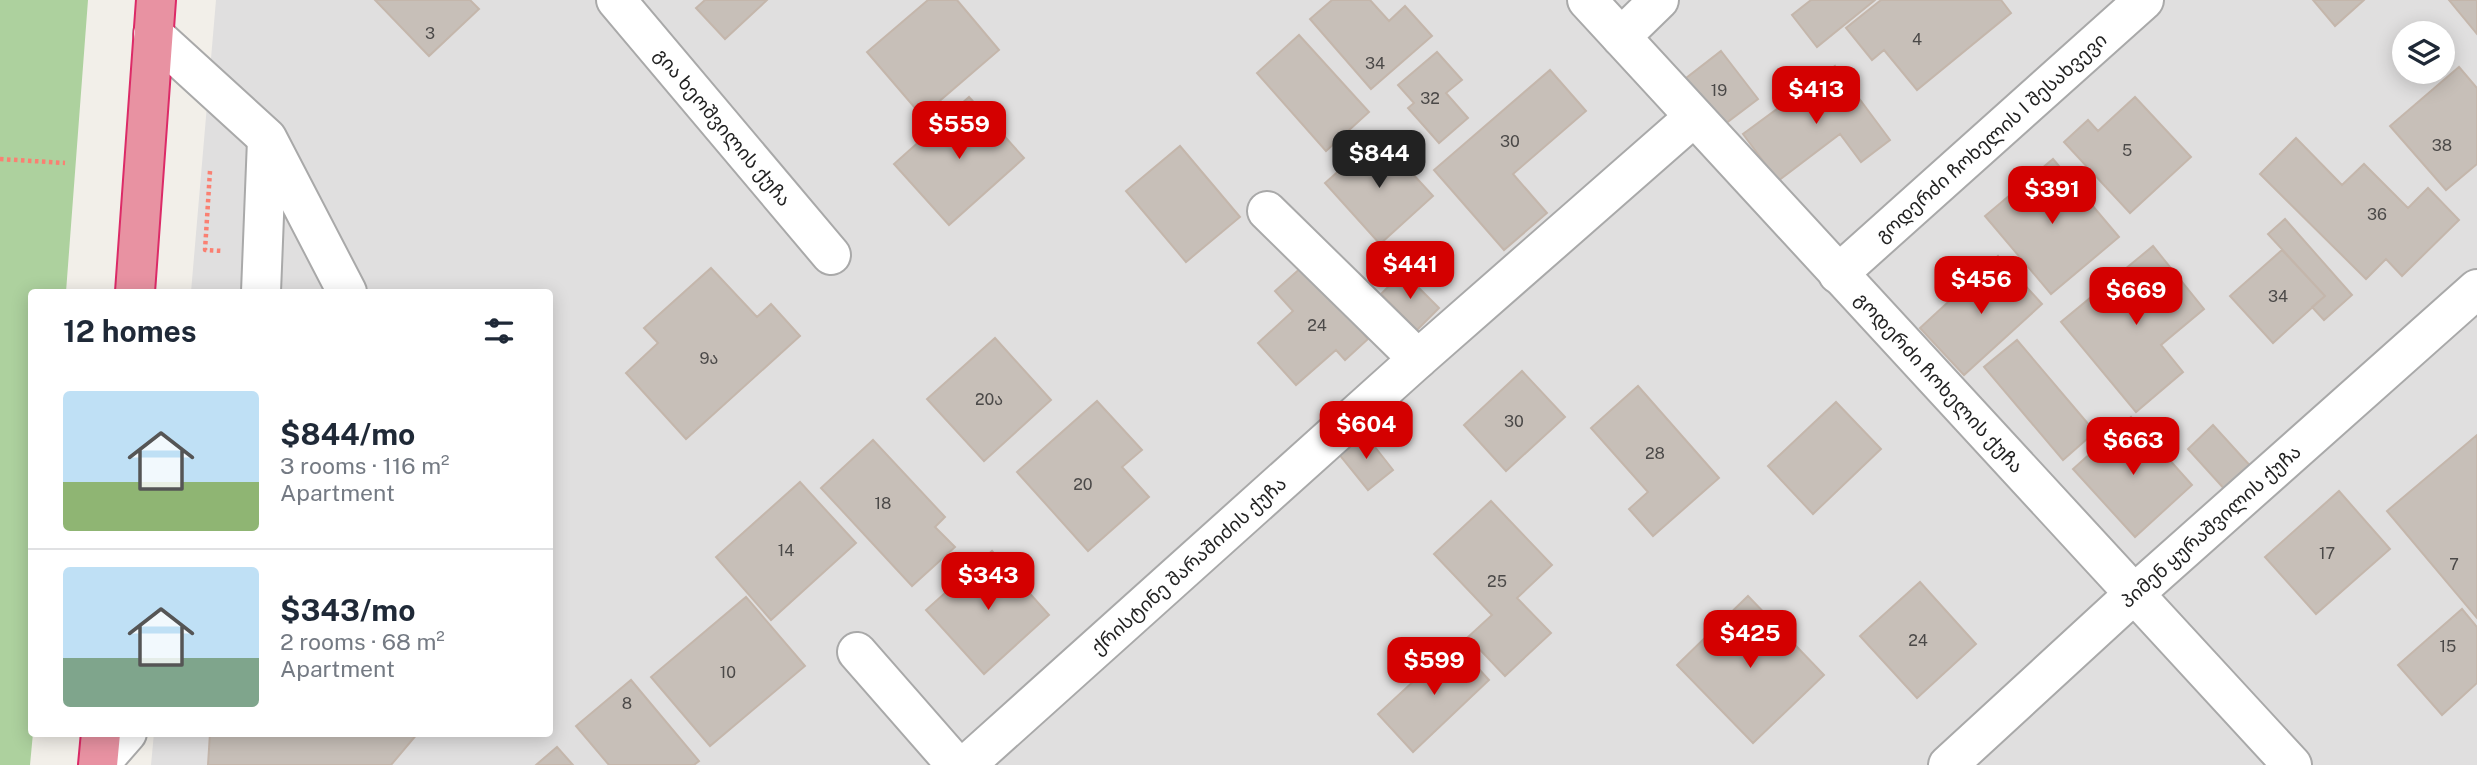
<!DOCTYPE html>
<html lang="en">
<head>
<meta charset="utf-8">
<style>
  body { margin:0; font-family:"Public Sans","Noto Sans Georgian",sans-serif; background:#f2f2f3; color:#1f2937; height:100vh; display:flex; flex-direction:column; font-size:26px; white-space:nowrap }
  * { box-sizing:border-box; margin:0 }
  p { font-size:23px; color:#747a83 }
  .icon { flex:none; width:38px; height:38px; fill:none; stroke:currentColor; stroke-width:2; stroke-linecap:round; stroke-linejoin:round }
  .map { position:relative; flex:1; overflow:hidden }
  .panel { position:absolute; left:28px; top:289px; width:525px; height:448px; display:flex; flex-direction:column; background:#fff; border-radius:7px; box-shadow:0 4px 18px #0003 }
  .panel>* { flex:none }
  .fabs { position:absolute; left:2392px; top:21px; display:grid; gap:14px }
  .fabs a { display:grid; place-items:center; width:63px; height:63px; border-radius:50%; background:#fff; box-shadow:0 4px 18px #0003; font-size:35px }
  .price { position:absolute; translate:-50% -60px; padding:0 16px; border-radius:14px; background:#d40000; color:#fff; font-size:23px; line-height:46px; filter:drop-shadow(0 2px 4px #0008) }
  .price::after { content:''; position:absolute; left:50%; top:42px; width:21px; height:16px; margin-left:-10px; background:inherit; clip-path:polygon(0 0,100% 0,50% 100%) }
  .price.selected { background:#222; color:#fff }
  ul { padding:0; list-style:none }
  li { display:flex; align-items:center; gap:21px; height:175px; padding:0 35px }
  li+li { border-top:2px solid #e0e1e3 }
  li span { display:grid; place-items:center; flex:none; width:196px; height:140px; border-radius:7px; color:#555 }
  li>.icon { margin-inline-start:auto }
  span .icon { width:84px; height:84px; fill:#fffc; stroke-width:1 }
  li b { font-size:30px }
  h2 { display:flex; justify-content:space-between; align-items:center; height:84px; padding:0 35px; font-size:30px }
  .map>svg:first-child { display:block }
  .residential { fill:#e0dfdf; fill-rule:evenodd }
  .forest { fill:#add19e }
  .building { fill:#c7bfb8; stroke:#c4b6ab; stroke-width:2 }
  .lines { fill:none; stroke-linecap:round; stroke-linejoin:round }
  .minor-casing { stroke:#a9a9a9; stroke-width:42 }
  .highway-casing { stroke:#dc2a67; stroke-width:42 }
  .path { stroke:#fa8072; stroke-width:4.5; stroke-dasharray:3.5 3.5; stroke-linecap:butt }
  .minor { stroke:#fff; stroke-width:38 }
  .highway { stroke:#e892a2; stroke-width:38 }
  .labels { text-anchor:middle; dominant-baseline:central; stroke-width:7; stroke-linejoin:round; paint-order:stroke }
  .number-label { font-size:16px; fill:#4b4948 }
  .street-label { font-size:19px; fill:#222; stroke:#fff }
</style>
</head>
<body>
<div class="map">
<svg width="2477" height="765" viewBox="0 0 2477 765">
  <rect width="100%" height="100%" fill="#f2efe9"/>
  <!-- residential -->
  <path class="residential" d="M216,0H2477V765H151L154,733H550V292H191ZM2404,33H2443V72H2404Z"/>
  <!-- forest -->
  <path class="forest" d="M0,0H88L66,292H32L33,733L30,765H0Z"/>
  <!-- building -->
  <path class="building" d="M375,0H470L479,9L429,56Z
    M705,0H767L725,39L696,8Z
    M928,0H957L999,50L922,116L867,52Z
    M1332,0H1370L1389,21L1405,6L1432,36L1371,89L1310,19Z
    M1811,0H1875L1817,47L1792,15Z
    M1881,0H2001L2011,13L1917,90L1884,50L1872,60L1846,28Z
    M2313,0H2364L2335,26Z
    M2449,0H2477V34Z
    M1299,35L1369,112L1326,151L1257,73Z
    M1721,51L1758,99L1717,130L1681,82Z
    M1437,52L1462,80L1446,93L1468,118L1439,143L1408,108L1414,103L1398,85Z
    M1835,66L1890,140L1861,162L1840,134L1778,181L1743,134Z
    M2459,67L2477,88V164L2446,190L2390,126Z
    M1550,70L1586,111L1513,174L1547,213L1504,250L1434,170Z
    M969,97L1024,158L949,225L894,164Z
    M2135,97L2191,157L2130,213L2064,142L2088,120L2098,131Z
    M1378,136L1433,196L1380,244L1325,183Z
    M2296,138L2342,185L2364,164L2408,208L2428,188L2459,220L2402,276L2386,259L2366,279L2260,174Z
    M1180,146L1240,217L1186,262L1126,191Z
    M2053,159L2119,237L2051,294L1985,216Z
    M2285,219L2352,295L2324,320L2312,307L2325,296L2268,234Z
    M2153,246L2204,309L2161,345L2183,372L2136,412L2061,322Z
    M2282,250L2325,296L2273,343L2230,296Z
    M1998,256L2042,304L1964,375L1920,328Z
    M1303,266L1368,339L1345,360L1336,350L1296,385L1258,343L1293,311L1275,291Z
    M711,268L757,317L771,304L800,336L686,439L626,373L658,343L644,328Z
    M1403,272L1439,308L1417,330L1381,294Z
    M995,338L1051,400L984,461L927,399Z
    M2017,340L2095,432L2063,460L1984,367Z
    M1522,371L1565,417L1506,471L1464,425Z
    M1638,386L1719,478L1653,536L1629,509L1648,492L1591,428Z
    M1097,401L1142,450L1122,467L1149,497L1088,551L1017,472Z
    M1836,402L1881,449L1813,514L1768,466Z
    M2131,417L2192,485L2135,537L2073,469Z
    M2213,425L2254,470L2228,493L2188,449Z
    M1364,433L1393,470L1368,490L1338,453Z
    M2477,435V618L2387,511Z
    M873,440L945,517L935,527L955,547L912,586L821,488Z
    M800,482L856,543L771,620L716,557Z
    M2339,491L2390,549L2316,614L2265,557Z
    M1491,501L1552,565L1517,598L1551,633L1505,676L1468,637L1492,615L1434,554Z
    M992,551L1049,615L984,674L926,610Z
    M1920,582L1976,644L1917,698L1860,636Z
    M1748,596L1824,675L1753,743L1677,665Z
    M746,597L805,666L710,746L651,677Z
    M2462,609L2477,627V683L2442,715L2398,665Z
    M1455,643L1489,680L1413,752L1378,714Z
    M631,680L699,761L694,765H609L576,726Z
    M210,733H418L391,765H208Z
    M557,747L573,765H536Z"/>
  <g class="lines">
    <!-- minor casing -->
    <g class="minor-casing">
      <g id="minor">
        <path id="s1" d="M616,0L831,255"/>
        <path id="s2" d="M1587,0L2292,765"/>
        <path d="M153,34L267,138L347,292"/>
        <path d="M1621,37L1659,0"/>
        <path d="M1267,211L1418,359"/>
        <path id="s3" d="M1838,274L2144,0"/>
        <path d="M261,292L267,140"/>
        <path d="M857,652L956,765"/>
        <path d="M99,765L127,733"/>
        <path id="s4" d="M966,765L1418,359L1694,117"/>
        <path id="s5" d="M1948,765L2134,594L2477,289"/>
      </g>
    </g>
    <!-- highway casing -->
    <g class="highway-casing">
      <path id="highway" d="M135,292L156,0
        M98,765L101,733"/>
    </g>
    <!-- path -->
    <path class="path" d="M0,159L65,163
      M210,171L205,250L223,251"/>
    <!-- minor -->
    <use href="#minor" class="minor"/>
    <!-- highway -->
    <use href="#highway" class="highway"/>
  </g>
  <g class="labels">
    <!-- number labels -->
    <g class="number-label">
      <text x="430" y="33">3</text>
      <text x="1917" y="39">4</text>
      <text x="1375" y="63">34</text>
      <text x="1719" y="90">19</text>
      <text x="1430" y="98">32</text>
      <text x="1510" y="141">30</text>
      <text x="2442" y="145">38</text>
      <text x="2127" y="150">5</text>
      <text x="2377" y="214">36</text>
      <text x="2278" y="296">34</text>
      <text x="1317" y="325">24</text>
      <text x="709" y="358">9ა</text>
      <text x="989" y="399">20ა</text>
      <text x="1514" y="421">30</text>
      <text x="1655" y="453">28</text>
      <text x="1083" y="484">20</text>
      <text x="883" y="503">18</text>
      <text x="786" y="550">14</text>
      <text x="2327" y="553">17</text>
      <text x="2454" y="564">7</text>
      <text x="1497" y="581">25</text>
      <text x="1918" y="640">24</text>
      <text x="2448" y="646">15</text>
      <text x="728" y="672">10</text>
      <text x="627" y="703">8</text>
    </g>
    <!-- street labels -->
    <g class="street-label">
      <text stroke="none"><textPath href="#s1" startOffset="166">გია ხეოშვილის ქუჩა</textPath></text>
      <text stroke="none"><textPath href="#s3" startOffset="205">გოდერძი ჩოხელის I შესახვევი</textPath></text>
      <text stroke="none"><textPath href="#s2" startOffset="520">გოდერძი ჩოხელის ქუჩა</textPath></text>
      <text stroke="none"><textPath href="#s5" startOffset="355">პიმენ ყურაშვილის ქუჩა</textPath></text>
      <text stroke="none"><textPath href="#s4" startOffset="299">ქრისტინე შარაშიძის ქუჩა</textPath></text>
    </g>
  </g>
</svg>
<div class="fabs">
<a><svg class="icon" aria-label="layers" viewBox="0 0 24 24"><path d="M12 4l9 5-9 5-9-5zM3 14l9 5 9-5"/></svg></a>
</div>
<b class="price" style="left:1816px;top:126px">$413</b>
<b class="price" style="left:959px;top:161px">$559</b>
<b class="price selected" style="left:1379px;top:190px">$844</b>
<b class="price" style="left:2052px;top:226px">$391</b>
<b class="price" style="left:1410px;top:301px">$441</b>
<b class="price" style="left:1981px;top:316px">$456</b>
<b class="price" style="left:2136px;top:327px">$669</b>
<b class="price" style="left:1366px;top:461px">$604</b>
<b class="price" style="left:2133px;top:477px">$663</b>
<b class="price" style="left:988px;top:612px">$343</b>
<b class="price" style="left:1750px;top:670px">$425</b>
<b class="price" style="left:1434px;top:697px">$599</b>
<section class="panel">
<h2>12 homes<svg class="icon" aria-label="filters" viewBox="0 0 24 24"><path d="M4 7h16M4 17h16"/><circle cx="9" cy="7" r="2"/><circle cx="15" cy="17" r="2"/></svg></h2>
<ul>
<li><span style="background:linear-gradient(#bfe0f5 65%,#8fb573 0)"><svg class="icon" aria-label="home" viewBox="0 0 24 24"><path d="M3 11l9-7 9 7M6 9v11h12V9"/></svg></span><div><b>$844/mo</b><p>3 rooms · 116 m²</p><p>Apartment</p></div></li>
<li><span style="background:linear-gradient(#bfe0f5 65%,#7fa58c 0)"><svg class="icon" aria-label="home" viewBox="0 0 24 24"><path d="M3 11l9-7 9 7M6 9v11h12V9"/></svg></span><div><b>$343/mo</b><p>2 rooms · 68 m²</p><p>Apartment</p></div></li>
</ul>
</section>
</div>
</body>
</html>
